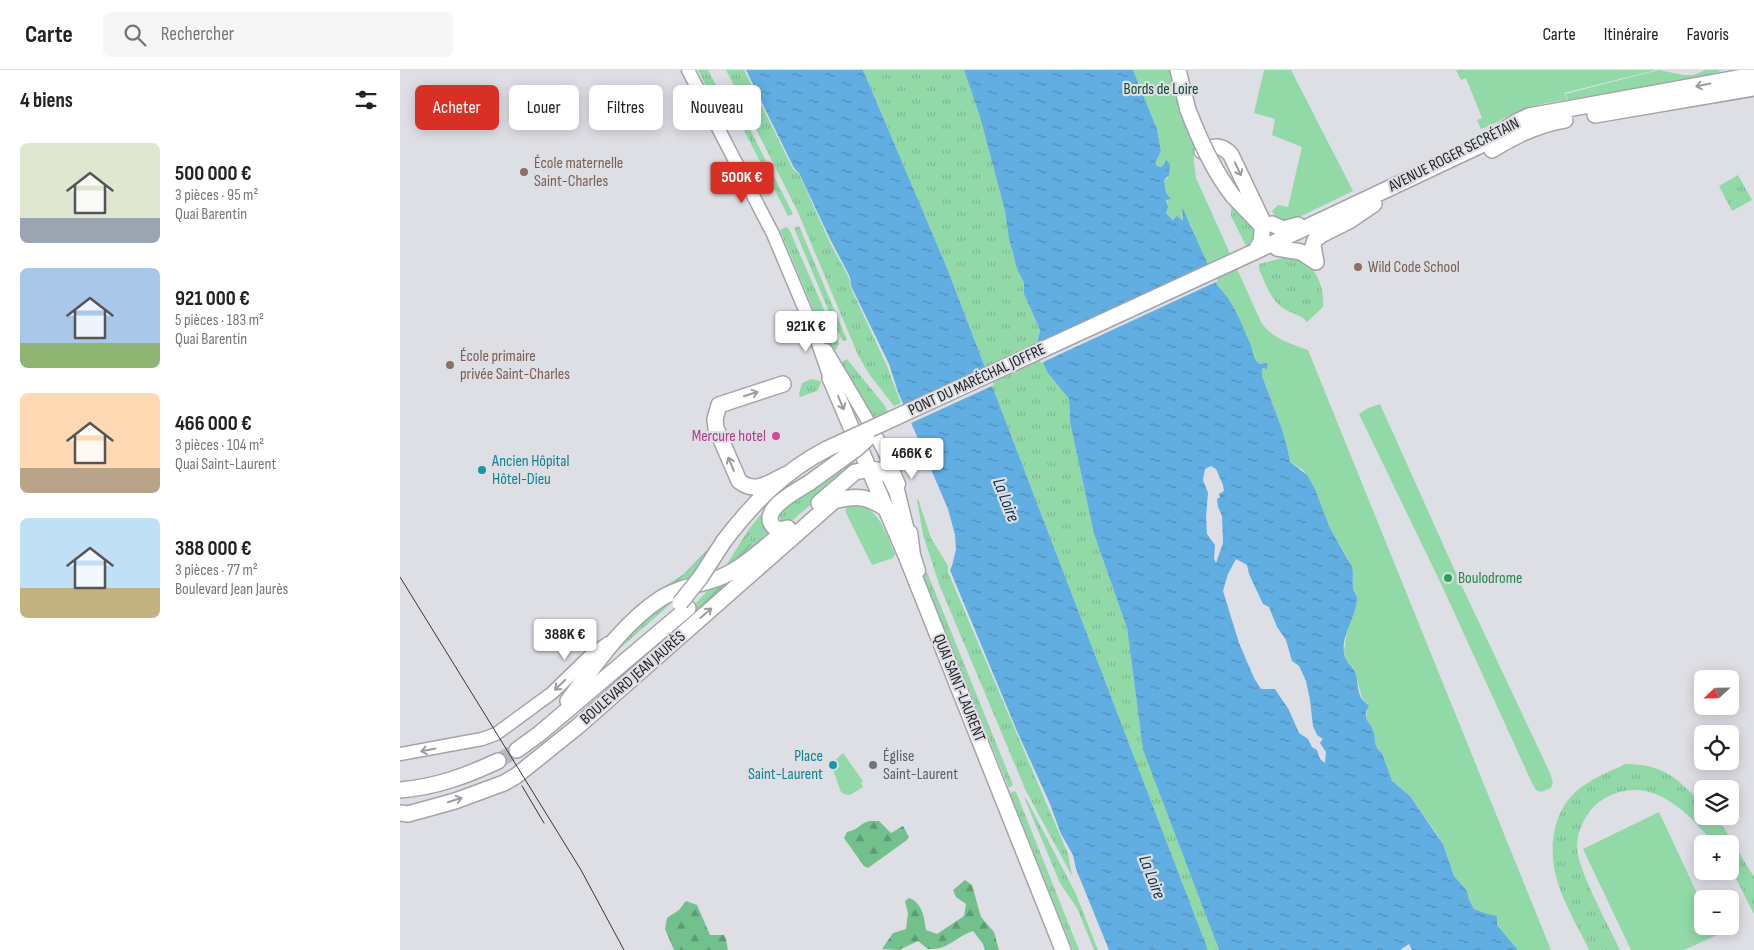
<!DOCTYPE html>
<html lang="fr">
<head>
<meta charset="utf-8">
<style>
  body { margin:0; font-family:"Sofia Sans Condensed",sans-serif; background:#f6f6f6; color:#222; height:100vh; display:flex; flex-direction:column; font-size:19px; white-space:nowrap }
  * { box-sizing:border-box; margin:0 }
  p { font-size:16px; color:#767676 }
  .icon { flex:none; width:28px; height:28px; fill:none; stroke:currentColor; stroke-width:2; stroke-linecap:round; stroke-linejoin:round }
  .map { position:relative; flex:1; overflow:hidden }
  .side { display:flex; flex-direction:column; background:#fff; width:400px }
  .side>* { flex:none }
  .banner { position:absolute; left:15px; top:15px; width:475px; height:45px; display:flex; gap:10px }
  .needle { width:32px; rotate:248deg }
  .fabs { position:absolute; left:1294px; top:600px; display:grid; gap:10px }
  .fabs a { display:grid; place-items:center; width:45px; height:45px; border-radius:8px; background:#fff; box-shadow:0 2px 12px #0003; font-size:25px }
  .price { position:absolute; translate:-50% -42px; padding:0 11px; border-radius:5px; background:#fff; color:#222; font-size:16px; line-height:32px; filter:drop-shadow(0 1px 2px #0008) }
  .price::after { content:''; position:absolute; left:50%; top:30px; width:15px; height:11px; margin-left:-8px; background:inherit; clip-path:polygon(0 0,100% 0,50% 100%) }
  .price.selected { background:#d93025; color:#fff }
  ul { padding:0; list-style:none }
  li { display:flex; align-items:center; gap:15px; height:125px; padding:0 20px }
  li span { display:grid; place-items:center; flex:none; width:140px; height:100px; border-radius:8px; color:#555 }
  li>.icon { margin-inline-start:auto }
  span .icon { width:60px; height:60px; fill:#fffc; stroke-width:1 }
  li b { font-size:21px }
  h2 { display:flex; justify-content:space-between; align-items:center; height:60px; padding:0 20px; font-size:21px }
  .chip { padding:0 18px; border-radius:8px; background:#fff; box-shadow:0 2px 12px #0003; font-size:18px; line-height:45px }
  .chip.selected { background:#d93025; color:#fff }
  header { display:flex; align-items:center; gap:30px; box-sizing:border-box; height:70px; padding:0 25px; background:#fff; border-bottom:1px solid #e0e0e0 }
  header strong { font-size:24px }
  nav { display:flex; gap:28px; margin-inline-start:auto; font-size:18px }
  .search { width:350px; height:45px; background:#f6f6f6; display:flex; align-items:center; gap:12px; box-sizing:border-box; padding:0 18px; border-radius:8px; color:#767676; font-size:19px }
  main { display:flex; flex:1; min-height:0 }
  .map>svg:first-child { display:block }
  .grass { fill:url(#grass-tufts) }
  .forest { fill:url(#forest-firs) }
  .park { fill:#92d9a8 }
  .garden { fill:url(#garden-furrows) }
  .water { fill:url(#water-ripples); fill-rule:evenodd }
  .pier { fill:#dedee5 }
  .lines { fill:none; stroke-linecap:round; stroke-linejoin:round }
  .primary-tunnel { stroke:#b8b9bf; stroke-width:15; stroke-dasharray:15 8; stroke-linecap:butt }
  .secondary-casing { stroke:#a3a3a9; stroke-width:15 }
  .primary-casing { stroke:#a3a3a9; stroke-width:18 }
  .secondary { stroke:#fff; stroke-width:12 }
  .primary { stroke:#fff; stroke-width:15 }
  .tram { stroke:#363639; stroke-width:1 }
  .primary-bridge-casing { stroke:#a3a3a9; stroke-width:18; stroke-linecap:butt }
  .primary-bridge { stroke:#fff; stroke-width:15 }
  .oneway { stroke:#9c9c9d }
  .education-dot { fill:#8d6e63; stroke:#dedee5; stroke-width:2 }
  .hotel-dot { fill:#d1479c; stroke:#dedee5; stroke-width:2 }
  .culture-dot { fill:#0f9aa8; stroke:#dedee5; stroke-width:2 }
  .leisure-dot { fill:#2e9e5b; stroke:#dedee5; stroke-width:2 }
  .worship-dot { fill:#6b7280; stroke:#dedee5; stroke-width:2 }
  .labels { text-anchor:middle; dominant-baseline:central; stroke-width:4.5; stroke-linejoin:round; paint-order:stroke }
  .park-label { font-size:16px; fill:#0c4927; stroke:#dedee5 }
  .street-label { font-size:16px; fill:#222325; stroke:#dedee5 }
  .education-label { font-size:16px; fill:#785e54; stroke:#dedee5; text-anchor:start }
  .hotel-label { font-size:16px; fill:#b23c85; stroke:#dedee5; text-anchor:end }
  .culture-label { font-size:16px; fill:#0d838f; stroke:#dedee5; text-anchor:start }
  .leisure-label { font-size:16px; fill:#27864d; stroke:#dedee5; text-anchor:start }
  .worship-label { font-size:16px; fill:#5b616d; stroke:#dedee5; text-anchor:start }
  .water-label { font-size:18px; font-style:italic; fill:#0f3147; stroke:#dedee5 }
</style>
</head>
<body>
<header>
<strong>Carte</strong>
<div class="search"><svg class="icon" aria-label="search" viewBox="0 0 24 24"><circle cx="10" cy="10" r="6"/><path d="M15 15l6 6"/></svg>Rechercher</div>
<nav><a>Carte</a><a>Itinéraire</a><a>Favoris</a></nav>
</header>
<main>
<section class="side">
<h2>4 biens<svg class="icon" aria-label="filters" viewBox="0 0 24 24"><path d="M4 7h16M4 17h16"/><circle cx="9" cy="7" r="2"/><circle cx="15" cy="17" r="2"/></svg></h2>
<ul>
<li><span style="background:linear-gradient(#dfe7d0 75%,#9aa5b1 0)"><svg class="icon" aria-label="home" viewBox="0 0 24 24"><path d="M3 11l9-7 9 7M6 9v11h12V9"/></svg></span><div><b>500 000 €</b><p>3 pièces · 95 m²</p><p>Quai Barentin</p></div></li>
<li><span style="background:linear-gradient(#a9c7e8 75%,#8fb573 0)"><svg class="icon" aria-label="home" viewBox="0 0 24 24"><path d="M3 11l9-7 9 7M6 9v11h12V9"/></svg></span><div><b>921 000 €</b><p>5 pièces · 183 m²</p><p>Quai Barentin</p></div></li>
<li><span style="background:linear-gradient(#ffd9b3 75%,#b9a48a 0)"><svg class="icon" aria-label="home" viewBox="0 0 24 24"><path d="M3 11l9-7 9 7M6 9v11h12V9"/></svg></span><div><b>466 000 €</b><p>3 pièces · 104 m²</p><p>Quai Saint-Laurent</p></div></li>
<li><span style="background:linear-gradient(#bfe0f5 70%,#c2b280 0)"><svg class="icon" aria-label="home" viewBox="0 0 24 24"><path d="M3 11l9-7 9 7M6 9v11h12V9"/></svg></span><div><b>388 000 €</b><p>3 pièces · 77 m²</p><p>Boulevard Jean Jaurès</p></div></li>
</ul>
</section>
<div class="map">
<svg width="1354" height="880" viewBox="0 0 1354 880">
  <defs>
    <pattern id="grass-tufts" width="24" height="20" patternUnits="userSpaceOnUse" patternTransform="scale(1.25)"><rect width="24" height="20" fill="#92d9a8"/><path d="M3 7l-1-3M5 7V3M7 7l1-3M15 17l-1-3M17 17v-4M19 17l1-3" fill="none" stroke="#7eba90"/></pattern>
    <pattern id="forest-firs" width="22" height="20" patternUnits="userSpaceOnUse" patternTransform="scale(1.25)"><rect width="22" height="20" fill="#72c08c"/><path d="M5 1l3.5 6h-7zM16 11l3.5 6h-7z" fill="#5d9c72"/></pattern>
    <pattern id="garden-furrows" width="10" height="10" patternUnits="userSpaceOnUse" patternTransform="scale(1.25)"><rect width="10" height="10" fill="#92d9a8"/><path d="M-1 1l2-2M0 10L10 0M9 11l2-2" fill="none" stroke="#7eba90"/></pattern>
    <pattern id="water-ripples" width="26" height="14" patternUnits="userSpaceOnUse" patternTransform="scale(1.25)"><rect width="26" height="14" fill="#61aee2"/><path d="M2 4q2-2 4 0t4 0M15 11q2-2 4 0t4 0" fill="none" stroke="#508db7"/></pattern>
  </defs>
  <rect width="100%" height="100%" fill="#dedee5"/>
  <!-- grass -->
  <path class="grass" d="M298,0H308L328,38L326,40L320,44Z
    M326,0H344L393,99L399,104L430,173L449,208L450,216L487,296L501,333L494,336L469,304L458,285L397,140Z
    M463,0H564L580,47L605,141L609,169L617,199L624,213V224L640,260L637,275L647,302L669,329L670,352L694,464L727,558L743,680L819,880H808L547,198Z
    M339,38L393,144L388,146L334,41Z
    M1338,105L1352,130L1332,141L1319,116Z
    M832,132C844,147 864,160 847,178L831,146Z
    M399,156L447,270L443,271L435,256L394,158Z
    M386,157L389,159L439,274L435,281L433,282L427,272L380,160Z
    M890,186C894,187 901,189 905,192C918,200 925,223 923,237L907,252C901,245 894,244 886,240C870,231 866,214 859,199V194Z
    M447,289L485,336L488,342L474,348L440,293Z
    M411,309L420,311L421,313L417,321L400,327L399,324L402,313Z
    M455,387L454,394L449,401L393,450L384,453L380,449L378,444L396,427L408,424L443,399L445,394Z
    M518,429L531,468L548,496V502L668,784L672,806L626,721L539,514L523,465L517,430Z
    M365,439L368,461L371,465L353,481L349,459Z
    M527,502L613,715L609,718L523,506Z
    M279,524L267,537L202,594L244,546Z
    M1226,694C1264,694 1278,709 1302,734V746H1313L1324,758L1354,807V844L1330,797V774H1314C1285,738 1246,700 1199,732C1186,742 1178,759 1177,775C1176,798 1209,856 1220,880H1189C1179,859 1163,832 1157,810C1148,780 1152,740 1179,719C1193,708 1210,701 1226,694Z
    M614,721L616,722L679,880H673L610,724Z
    M624,727L627,730L676,824L698,880H694L677,838L660,813Z"/>
  <!-- forest -->
  <path class="forest" d="M469,751H479L491,763L503,756L509,767L507,770L468,798L464,796L444,768L447,762C458,760 459,754 469,751Z
    M565,810L572,815L581,847L594,862L599,880H585L583,874L573,861C555,867 549,880 528,879L518,871L499,880L482,879L493,863L506,859L508,843L505,831L509,828C523,833 524,848 526,860L537,864L564,846L566,834L556,827L553,820Z
    M286,831L297,835L310,865H324L326,869L328,880H274L265,859L267,848L279,840Z"/>
  <!-- park -->
  <path class="park" d="M733,0H775L793,70L794,92L796,108L861,252C872,269 890,273 908,280L1151,880H1118L1101,860L1091,846L1074,839L1069,830L1067,821L1054,806L1043,774L1037,764L1010,726L992,711L982,683L978,680L976,677L973,659L966,648L968,634L962,628L954,598L946,592L944,581L948,554L952,547L957,530V525L953,517V502L947,487L930,458L915,419L903,400L890,392L888,381L882,359L862,306V299H865L866,293L860,294L853,287L851,276L836,242L824,222L817,215L807,195L793,163L791,155L781,142L783,151L774,150L766,143L768,137L764,110L768,108L765,89L762,97L755,95V92L761,81L757,59Z
    M864,0H891L953,121L885,154L878,152L872,141L878,135L888,137L902,77L872,65L875,49L854,43Z
    M1056,0H1256L1164,23L1167,30C1150,32 1133,35 1117,42C1104,47 1094,55 1081,59L1077,50L1082,48L1066,8L1061,10Z
    M1259,0L1283,5H1293L1306,0H1323L1297,9L1287,11L1279,10L1241,20L1168,30L1165,24Z
    M980,334L1059,510L1150,703L1153,713L1151,718L1141,722L1136,720L1132,713L1043,518L959,344L968,338Z
    M457,434C481,440 486,465 495,484L493,488L472,495L445,441L448,435Z
    M443,683L463,711L461,713L463,717L450,725L444,724L441,722L431,694Z
    M1259,742L1302,834V856H1313L1317,865L1284,880H1231L1183,779Z"/>
  <!-- garden -->
  <path class="garden" d="M349,459L353,481L322,502Z
    M315,474L289,513L267,519L265,516L284,504L310,477Z
    M345,500L239,596L316,511Z"/>
  <!-- water -->
  <path class="water" d="M346,0H463L547,198L808,880H709L676,799L673,785L661,764L650,734L617,661L550,500L552,496L556,479L555,465L548,439L498,322L489,294L451,216L450,207L430,169L399,103L394,98Z
    M564,0H733L757,59L761,81L755,93L757,96L762,97L766,89L770,95L769,105L764,110L766,123L771,129L766,130L768,137L766,143L773,150L777,146L783,151L782,139H783L817,215C833,230 841,253 850,273C854,282 851,287 860,294L866,293L868,295L866,300L864,298L862,299V306L882,359L888,381L890,392L907,405L915,419L930,458L952,497C954,504 952,510 953,516C953,520 956,523 957,527C958,543 941,564 944,583C946,595 953,595 955,602C958,610 957,619 961,628C963,631 967,633 969,636C967,639 965,643 966,647C967,652 971,654 972,658C977,667 972,677 982,683L992,711L1010,726L1043,774L1054,806L1067,821L1069,830L1074,839L1087,844L1097,846V855L1118,880H1012L1009,874L1000,880H819L743,680L727,558L694,464L670,352L669,329L647,302L637,275L640,260L624,224V213L617,199L609,169L605,141L580,47ZM811,396L816,399L823,415L824,421L819,424L820,427L817,429L818,437L822,446L823,473L816,493L814,489L815,475L807,464L806,447L808,423L803,410L805,399ZM836,489L847,495L849,504L863,534L869,537L877,557L886,570L892,591L899,596L906,611L910,630L913,656L917,665L923,669L920,673L926,682L925,693L920,689L917,680L912,677L908,669L899,663L889,640L875,619H861L854,608L839,573L823,521L828,504Z"/>
  <!-- pier -->
  <path class="pier" d="M810,195L818,211L641,293L635,276Z
    M587,297L594,315L509,354L502,336Z"/>
  <g class="lines">
    <!-- primary-tunnel -->
    <path class="primary-tunnel" d="M98,691L117,680"/>
    <!-- secondary casing -->
    <g class="secondary-casing">
      <path id="secondary" d="M288,0L373,164L413,259L430,308
        M426,280C452,324 479,366 499,414
        M511,462L514,485L519,501
        M0,684L82,669L96,664L152,623L189,587L208,573"/>
    </g>
    <!-- primary casing -->
    <g class="primary-casing">
      <path id="primary" d="M778,0L788,40
        M1195,45L1354,18
        M1092,80C1114,66 1139,54 1165,50
        M802,81C814,76 822,74 831,85L863,152L861,172L855,181
        M833,126L860,154
        M872,154L883,159L898,155
        M877,178L901,182L916,192
        M854,182L1081,75L1116,52L1129,46L1354,5
        M916,192L913,176L915,170L921,165L949,151L974,134
        M430,308L507,488L663,880
        M383,314L319,335L315,349L316,358L339,411C355,424 369,413 385,405
        M419,433L455,402L471,399L482,401L490,407L497,422L509,471
        M388,458C381,460 375,461 371,453C364,437 398,420 409,413
        M324,471C353,433 384,401 427,379
        M168,631C195,595 222,554 260,529C278,517 301,515 321,507C343,498 361,480 380,465
        M117,680L139,664L288,538
        M0,720C36,717 66,706 98,691
        M0,743L8,744L55,731L104,713L116,706L177,657L434,431C458,425 467,426 488,440"/>
    </g>
    <!-- secondary -->
    <use href="#secondary" class="secondary"/>
    <!-- primary -->
    <use href="#primary" class="primary"/>
    <!-- tram -->
    <path class="tram" d="M0,507L181,800L224,880
      M122,716L144,753"/>
    <!-- primary-bridge casing -->
    <g class="primary-bridge-casing">
      <path id="primary-bridge" d="M788,40C800,71 813,100 833,126
        M427,379L854,182
        M409,413L456,379L467,369
        M280,533L300,508L324,471"/>
    </g>
    <!-- primary-bridge -->
    <use href="#primary-bridge" class="primary-bridge"/>
  </g>
  <!-- one-way arrows -->
  <defs><path id="oneway-shaft" d="M-6 0H5M1.5-3L5.5 0L1.5 3" fill="none" stroke-width="1.6" stroke-linecap="round" stroke-linejoin="round" transform="scale(1.25)"/></defs>
  <g class="oneway">
    <use href="#oneway-shaft" transform="translate(1303 15) rotate(169)"/>
    <use href="#oneway-shaft" transform="translate(838 99) rotate(65)"/>
    <use href="#oneway-shaft" transform="translate(351 324) rotate(-18)"/>
    <use href="#oneway-shaft" transform="translate(441 333) rotate(67)"/>
    <use href="#oneway-shaft" transform="translate(331 394) rotate(-112)"/>
    <use href="#oneway-shaft" transform="translate(306 543) rotate(-41)"/>
    <use href="#oneway-shaft" transform="translate(160 615) rotate(136)"/>
    <use href="#oneway-shaft" transform="translate(28 680) rotate(169)"/>
    <use href="#oneway-shaft" transform="translate(55 730) rotate(-18)"/>
  </g>
  <!-- markers -->
  <g class="education-dot">
    <circle cx="124" cy="102" r="5"/>
    <circle cx="958" cy="197" r="5"/>
    <circle cx="50" cy="295" r="5"/>
  </g>
  <circle class="hotel-dot" cx="376" cy="366" r="5"/>
  <g class="culture-dot">
    <circle cx="82" cy="400" r="5"/>
    <circle cx="433" cy="695" r="5"/>
  </g>
  <circle class="leisure-dot" cx="1048" cy="508" r="5"/>
  <circle class="worship-dot" cx="473" cy="695" r="5"/>
  <g class="labels">
    <!-- park labels -->
    <g class="park-label">
      <text x="761" y="19">Bords de Loire</text>
    </g>
    <!-- street labels -->
    <g class="street-label">
      <text transform="translate(1054 85) rotate(-27)">AVENUE ROGER SECRÉTAIN</text>
      <text transform="translate(577 310) rotate(-25)">PONT DU MARÉCHAL JOFFRE</text>
      <text transform="translate(233 608) rotate(-41)">BOULEVARD JEAN JAURÈS</text>
      <text transform="translate(559 618) rotate(68)">QUAI SAINT-LAURENT</text>
    </g>
    <!-- education labels -->
    <g class="education-label">
      <text x="134" y="93">École maternelle<tspan x="134" dy="18">Saint-Charles</tspan></text>
      <text x="968" y="197">Wild Code School</text>
      <text x="60" y="286">École primaire<tspan x="60" dy="18">privée Saint-Charles</tspan></text>
    </g>
    <!-- hotel labels -->
    <g class="hotel-label">
      <text x="366" y="366">Mercure hotel</text>
    </g>
    <!-- culture labels -->
    <g class="culture-label">
      <text x="92" y="391">Ancien Hôpital<tspan x="92" dy="18">Hôtel-Dieu</tspan></text>
      <text x="423" y="686" text-anchor="end">Place<tspan x="423" dy="18">Saint-Laurent</tspan></text>
    </g>
    <!-- leisure labels -->
    <g class="leisure-label">
      <text x="1058" y="508">Boulodrome</text>
    </g>
    <!-- worship labels -->
    <g class="worship-label">
      <text x="483" y="686">Église<tspan x="483" dy="18">Saint-Laurent</tspan></text>
    </g>
    <!-- water labels -->
    <g class="water-label">
      <text transform="translate(606 430) rotate(69)">La Loire</text>
      <text transform="translate(752 807) rotate(69)">La Loire</text>
    </g>
  </g>
</svg>
<div class="fabs">
<a><svg class="needle" viewBox="-14 -14 28 28"><path d="M0-13l5 13h-10z" fill="#e53935"/><path d="M0 13l5-13h-10z" fill="#767676"/></svg></a>
<a><svg class="icon" aria-label="locate" viewBox="0 0 24 24"><circle cx="12" cy="12" r="6"/><path d="M12 2v4M12 18v4M2 12h4M18 12h4"/></svg></a>
<a><svg class="icon" aria-label="layers" viewBox="0 0 24 24"><path d="M12 4l9 5-9 5-9-5zM3 14l9 5 9-5"/></svg></a>
<a>+</a>
<a>−</a>
</div>
<b class="price selected" style="left:342px;top:134px">500K €</b>
<b class="price" style="left:406px;top:283px">921K €</b>
<b class="price" style="left:512px;top:410px">466K €</b>
<b class="price" style="left:165px;top:591px">388K €</b>
<div class="banner">
<a class="chip selected">Acheter</a>
<a class="chip">Louer</a>
<a class="chip">Filtres</a>
<a class="chip">Nouveau</a>
</div>
</div>
</main>
</body>
</html>
